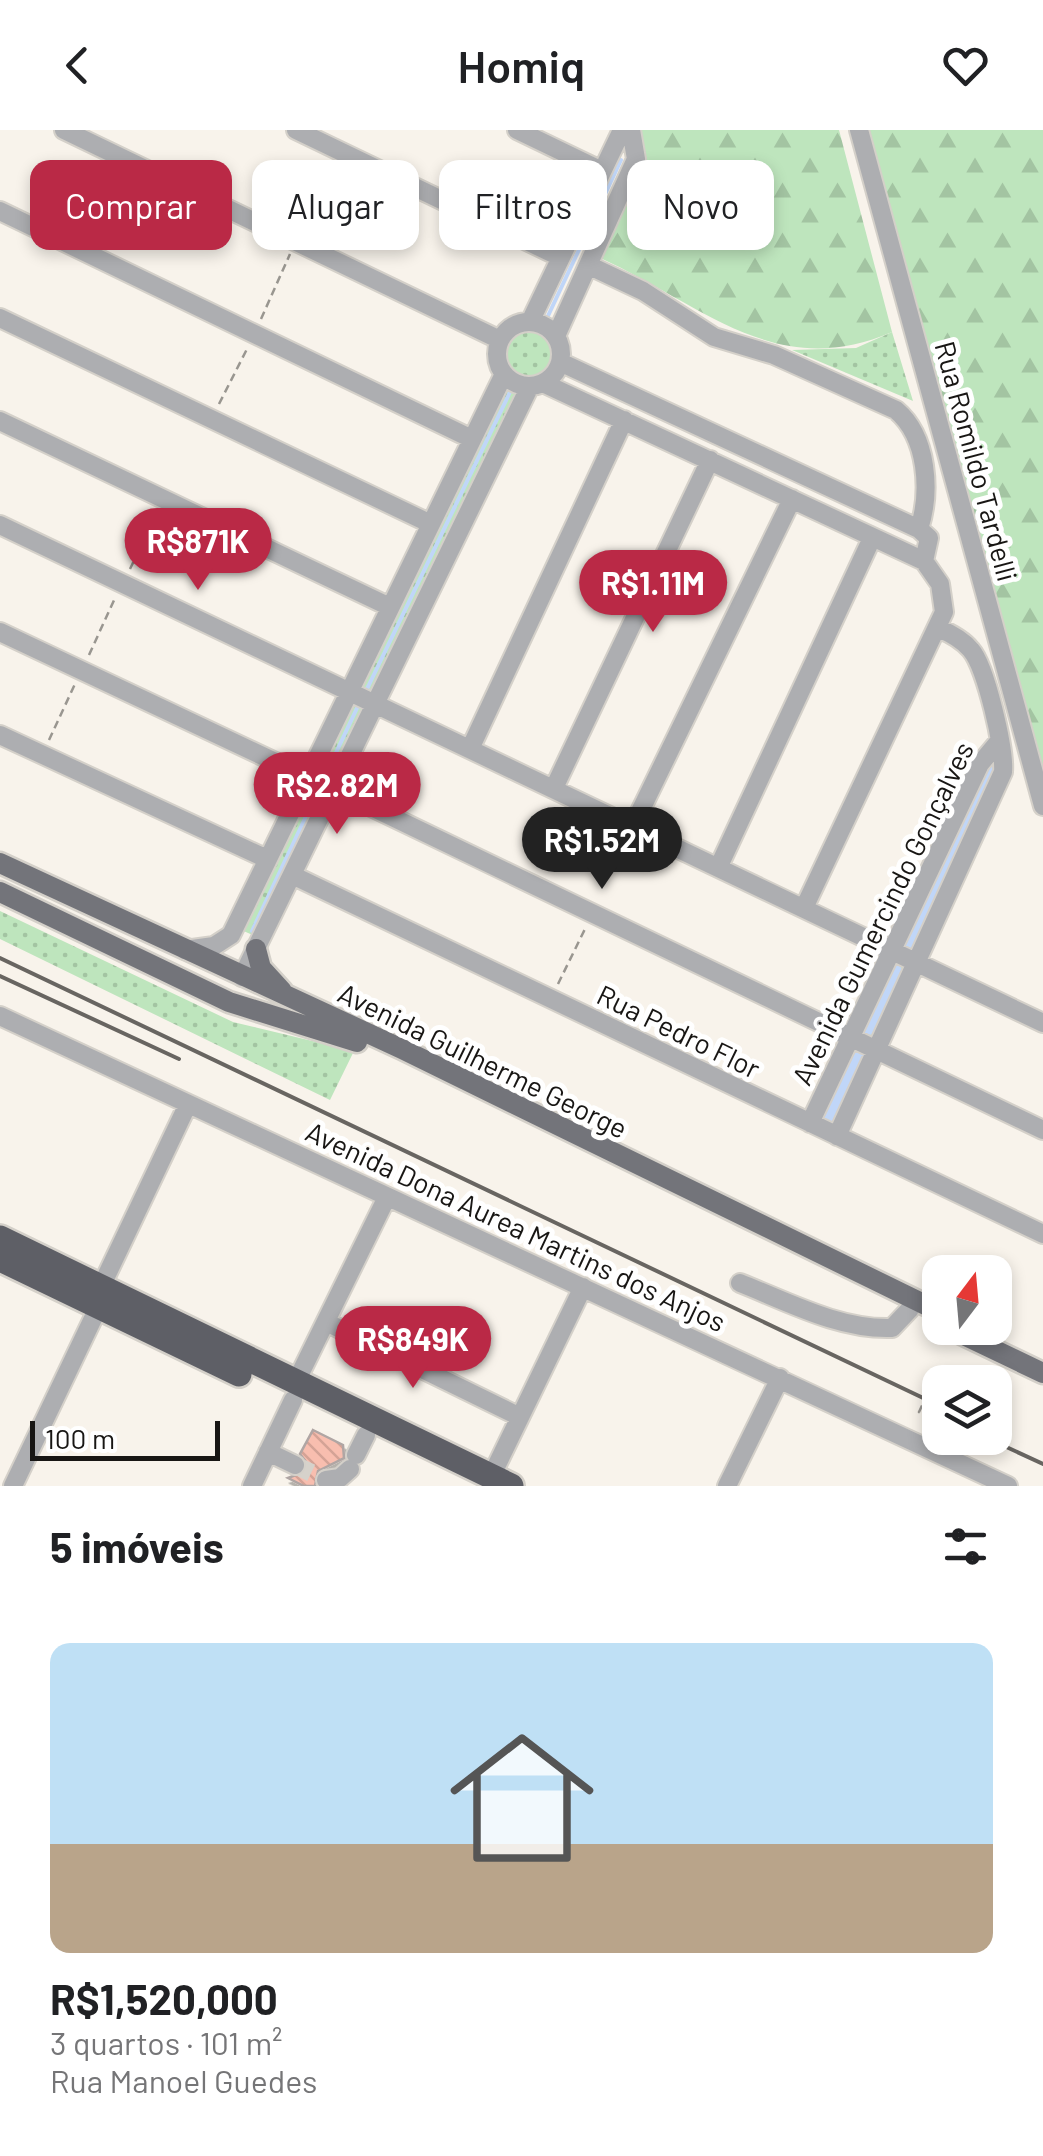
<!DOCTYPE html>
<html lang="pt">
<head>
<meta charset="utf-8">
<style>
  body { margin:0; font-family:Barlow,sans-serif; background:#f2f2f2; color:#202124; height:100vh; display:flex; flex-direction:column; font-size:38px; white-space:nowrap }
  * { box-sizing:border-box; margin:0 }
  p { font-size:32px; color:#757577 }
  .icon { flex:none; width:55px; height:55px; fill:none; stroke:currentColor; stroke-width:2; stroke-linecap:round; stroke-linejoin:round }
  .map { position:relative; height:1356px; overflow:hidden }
  .drawer { display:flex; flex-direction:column; background:#fff; flex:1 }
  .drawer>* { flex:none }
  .banner { position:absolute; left:30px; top:30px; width:985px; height:90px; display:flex; gap:20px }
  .needle { width:65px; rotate:16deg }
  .buttons { position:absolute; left:922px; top:1125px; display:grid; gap:20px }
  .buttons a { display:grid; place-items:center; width:90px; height:90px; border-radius:20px; background:#fff; box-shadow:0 5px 15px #0003; font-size:50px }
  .scale { position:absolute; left:30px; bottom:25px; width:190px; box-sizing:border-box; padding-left:10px; border:5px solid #181614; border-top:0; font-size:28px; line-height:35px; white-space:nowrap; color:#181614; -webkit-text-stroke:8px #fff; paint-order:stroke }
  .price { position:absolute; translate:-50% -85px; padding:0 22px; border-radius:35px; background:#ba2946; color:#fff; font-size:32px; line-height:65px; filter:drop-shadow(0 2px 5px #0008) }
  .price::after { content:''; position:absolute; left:50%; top:60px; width:30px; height:22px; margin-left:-15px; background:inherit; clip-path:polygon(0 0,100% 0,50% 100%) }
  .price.active { background:#222; color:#fff }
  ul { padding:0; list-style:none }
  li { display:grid; align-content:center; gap:20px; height:530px; padding:0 50px }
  li span { display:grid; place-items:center; height:310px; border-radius:20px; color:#555 }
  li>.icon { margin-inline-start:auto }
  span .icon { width:180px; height:180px; fill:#fffc; stroke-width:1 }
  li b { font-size:42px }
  h2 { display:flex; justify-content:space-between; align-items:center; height:120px; padding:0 50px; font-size:42px }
  .pill { padding:0 35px; border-radius:20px; background:#fff; box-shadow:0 5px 15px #0003; font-size:35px; line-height:90px }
  .pill.active { background:#ba2946; color:#fff }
  header { display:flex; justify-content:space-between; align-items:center; height:130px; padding:0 50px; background:#fff; font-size:45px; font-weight:600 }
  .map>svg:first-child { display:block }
  .grass { fill:url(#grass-dots) }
  .forest { fill:url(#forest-firs) }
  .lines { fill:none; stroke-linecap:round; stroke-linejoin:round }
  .stream { stroke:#c0d6f8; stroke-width:4 }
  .canal { stroke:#c0d6f8; stroke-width:14 }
  .building { fill:url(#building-back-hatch); stroke:#b0a6a4; stroke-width:2.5; filter:url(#shadow) }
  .minor-tunnel { stroke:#d6d2cb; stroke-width:18; stroke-dasharray:18 9; stroke-linecap:butt }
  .minor-casing { stroke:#d4d0c9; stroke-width:22 }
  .major-casing { stroke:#d4d0c9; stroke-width:25 }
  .highway-casing { stroke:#d4d0c9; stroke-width:30 }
  .path { stroke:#999690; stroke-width:2.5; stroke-dasharray:8 5; stroke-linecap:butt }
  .minor { stroke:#adaeb1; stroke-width:18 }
  .major { stroke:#73747a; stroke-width:20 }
  .highway { stroke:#5e5f66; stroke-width:25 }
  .rail { stroke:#686561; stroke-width:4 }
  .labels { text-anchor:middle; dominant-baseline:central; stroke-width:10; stroke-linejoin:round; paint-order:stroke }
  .street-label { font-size:28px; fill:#181614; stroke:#fff }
</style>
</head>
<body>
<header><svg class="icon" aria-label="back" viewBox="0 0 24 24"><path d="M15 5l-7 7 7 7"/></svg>Homiq<svg class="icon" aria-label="heart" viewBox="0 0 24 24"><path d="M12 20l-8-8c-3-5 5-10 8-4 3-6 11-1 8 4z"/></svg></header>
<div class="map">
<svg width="1043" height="1356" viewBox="0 0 1043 1356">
  <defs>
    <pattern id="grass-dots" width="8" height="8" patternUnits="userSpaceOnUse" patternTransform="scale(2.5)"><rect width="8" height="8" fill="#bee5bd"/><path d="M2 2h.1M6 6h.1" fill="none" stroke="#a3c4a2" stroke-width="1.8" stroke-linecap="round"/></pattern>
    <pattern id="forest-firs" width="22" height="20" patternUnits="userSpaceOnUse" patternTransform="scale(2.5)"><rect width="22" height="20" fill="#bee5bd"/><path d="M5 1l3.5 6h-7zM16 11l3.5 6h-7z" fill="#a3c4a2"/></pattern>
    <pattern id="building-back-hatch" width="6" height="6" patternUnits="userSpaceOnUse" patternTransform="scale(2.5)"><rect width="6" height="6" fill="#f8beaf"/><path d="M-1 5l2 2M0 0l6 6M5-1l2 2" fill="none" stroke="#d4a396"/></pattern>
    <filter id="shadow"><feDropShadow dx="3" dy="5.5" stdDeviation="0" flood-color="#0004"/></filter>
  </defs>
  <rect width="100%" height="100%" fill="#f8f3eb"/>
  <!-- grass -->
  <path class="grass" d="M502 224a28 28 0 1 1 56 0a28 28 0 1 1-56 0Z
    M892,202L913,271L792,220L856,218Z
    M505,253L521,260L375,562L360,555Z
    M350,568L367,575L257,807L239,799Z
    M991,632L999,636L914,823L904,820L901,811L982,637Z
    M0,781L233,892L354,921L330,970L0,809Z
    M891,833L906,838L870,910L860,905Z
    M852,917L865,922V928L833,995L819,991Z"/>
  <!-- forest -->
  <path class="forest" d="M637,0H839L892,202C775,253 701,173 598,127Z
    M867,0H1043V641Z"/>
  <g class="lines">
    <!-- stream -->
    <path class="stream" d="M547,188L621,30
      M366,561L511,260
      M252,801L358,576"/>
    <!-- canal -->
    <path class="canal" d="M910,814L993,638
      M869,898L895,841
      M829,985L858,923"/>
  </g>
  <!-- building -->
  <path class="building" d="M313,1300L343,1315L344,1328L318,1341L315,1356H304L288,1348L306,1341L307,1333L300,1324Z"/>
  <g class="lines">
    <!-- minor-tunnel -->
    <path class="minor-tunnel" d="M295,1335L326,1350"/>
    <!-- minor casing -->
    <g class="minor-casing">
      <path id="minor" d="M64,0L500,210
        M296,0L560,127
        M517,0L600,40
        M859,0L1043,676
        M0,81L472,309
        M588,135L643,161L714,207L774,225L896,280C928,307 931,362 919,399
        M0,188L431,394
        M530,192L622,0
        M497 224a32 32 0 1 1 64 0a32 32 0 1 1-64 0Z
        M556,206L636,29L631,0
        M560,232L919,399L929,408L924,431L940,454L944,482L804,778
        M543,253L924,431
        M0,291L390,477
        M0,395L1043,893
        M0,502L307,647
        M0,605L267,729
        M470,619L624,290
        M554,658L710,330
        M334,659L1043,1000
        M633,696L792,369
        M719,736L872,408
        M292,745L1043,1104
        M231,805L504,244
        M185,820L214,816L231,805
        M242,847L530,256
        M0,886L1008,1356
        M810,993L980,634L1000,610
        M837,1006L1003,642C1005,620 986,537 971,520C963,510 950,503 938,498
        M740,1153C788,1172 840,1200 892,1198L910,1179
        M101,1157L188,974
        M326,1192L520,1287
        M296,1252L387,1067
        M268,1322L295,1335
        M356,1325L366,1305
        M491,1347L583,1157
        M326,1350L340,1348L350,1339
        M13,1356L99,1176
        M252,1356L293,1270
        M727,1356L780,1248"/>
    </g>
    <!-- major casing -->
    <g class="major-casing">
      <path id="major" d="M0,733L402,919L940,1182
        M0,762L229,872L357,912
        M256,819L261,838L282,861
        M949,1198L1043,1243"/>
    </g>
    <!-- highway casing -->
    <g class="highway-casing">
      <path id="highway" d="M0,1108L511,1356
        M0,1129L239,1244"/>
    </g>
    <!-- path -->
    <path class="path" d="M302,98L331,32
      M261,189L290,124
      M219,274L247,219
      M130,439L157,383
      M89,525L115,468
      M49,610L75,554
      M558,854L585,799
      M940,1271L927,1265L919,1282L940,1292"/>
    <!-- minor -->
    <use href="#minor" class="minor"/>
    <!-- major -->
    <use href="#major" class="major"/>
    <!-- highway -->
    <use href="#highway" class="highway"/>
    <!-- rail -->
    <path class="rail" d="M0,828L940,1276
      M0,846L179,929
      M987,1308L1043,1334"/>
  </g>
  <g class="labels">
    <!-- street labels -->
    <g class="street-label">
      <text transform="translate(977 331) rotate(75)">Rua Romildo Tardelli</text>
      <text transform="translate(882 783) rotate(-64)">Avenida Gumercindo Gonçalves</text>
      <text transform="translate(679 901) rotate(26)">Rua Pedro Flor</text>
      <text transform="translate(483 930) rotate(26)">Avenida Guilherme George</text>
      <text transform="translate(516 1096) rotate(25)">Avenida Dona Aurea Martins dos Anjos</text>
    </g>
  </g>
</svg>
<div class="buttons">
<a><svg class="needle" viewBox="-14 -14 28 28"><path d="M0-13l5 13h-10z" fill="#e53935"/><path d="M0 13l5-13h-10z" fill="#757577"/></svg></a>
<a><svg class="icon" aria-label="layers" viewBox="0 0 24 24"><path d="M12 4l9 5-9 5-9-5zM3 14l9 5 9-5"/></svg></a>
</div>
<div class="scale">100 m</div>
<b class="price" style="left:198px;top:463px">R$871K</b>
<b class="price" style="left:653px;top:505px">R$1.11M</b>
<b class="price" style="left:337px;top:707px">R$2.82M</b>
<b class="price active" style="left:602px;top:762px">R$1.52M</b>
<b class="price" style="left:413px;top:1261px">R$849K</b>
<div class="banner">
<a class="pill active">Comprar</a>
<a class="pill">Alugar</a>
<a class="pill">Filtros</a>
<a class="pill">Novo</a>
</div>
</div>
<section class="drawer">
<h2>5 imóveis<svg class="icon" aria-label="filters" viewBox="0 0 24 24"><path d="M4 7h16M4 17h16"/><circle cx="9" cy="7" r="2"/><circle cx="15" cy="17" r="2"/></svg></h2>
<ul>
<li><span style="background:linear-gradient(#bfe0f5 65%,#b9a48a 0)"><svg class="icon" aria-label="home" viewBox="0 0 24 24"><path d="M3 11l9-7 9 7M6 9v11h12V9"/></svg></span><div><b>R$1,520,000</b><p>3 quartos · 101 m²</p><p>Rua Manoel Guedes</p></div></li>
</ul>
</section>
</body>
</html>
